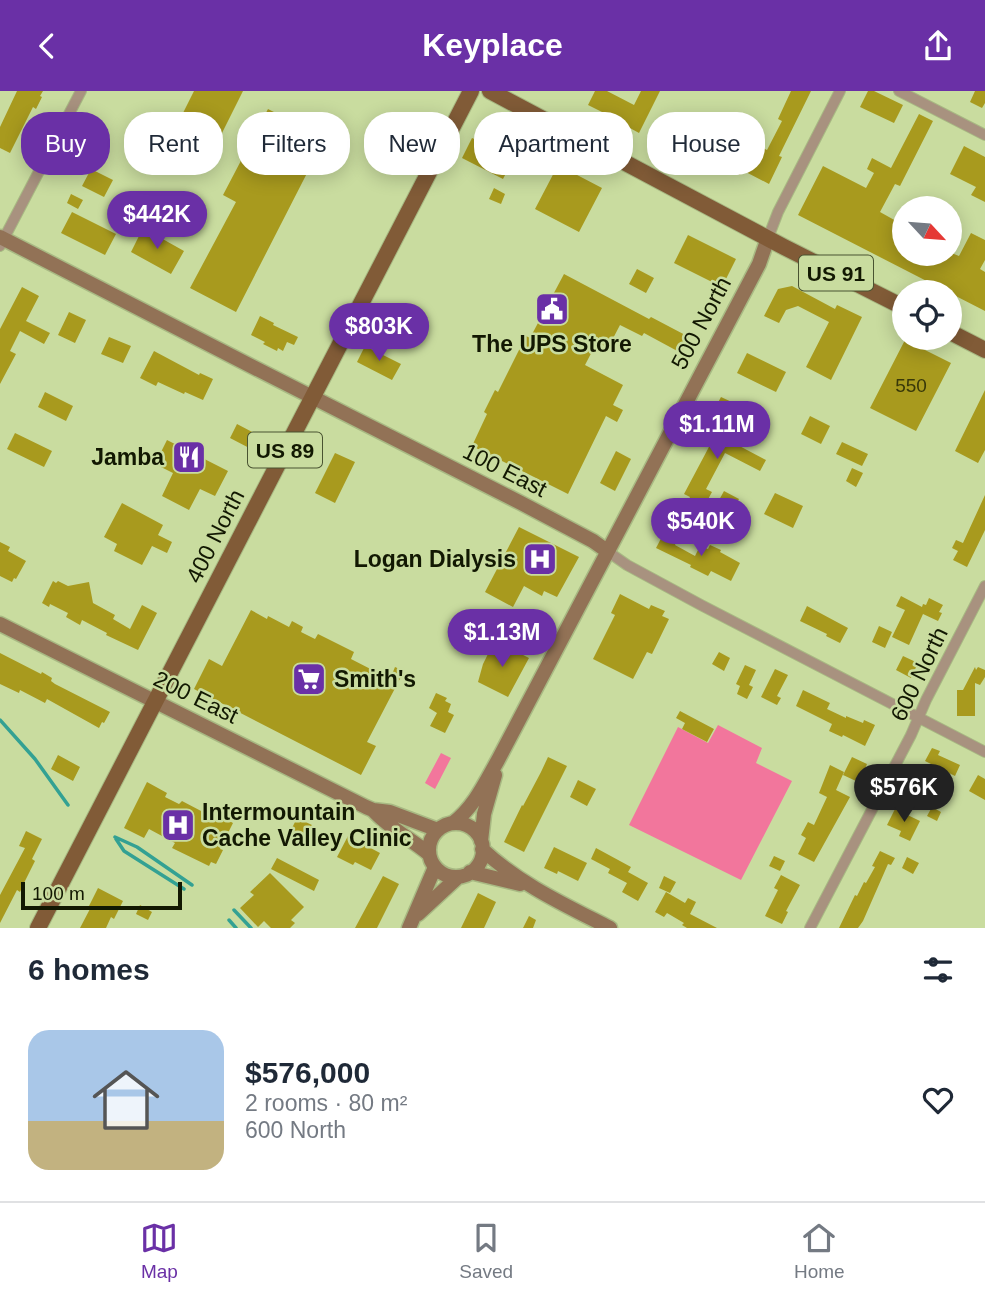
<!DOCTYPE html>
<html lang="en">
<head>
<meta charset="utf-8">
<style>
  body { margin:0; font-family:Arial,sans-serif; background:#f6f6f7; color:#1f2937; height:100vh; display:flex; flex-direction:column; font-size:26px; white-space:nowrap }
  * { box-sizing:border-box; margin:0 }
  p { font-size:23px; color:#747a83 }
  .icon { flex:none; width:38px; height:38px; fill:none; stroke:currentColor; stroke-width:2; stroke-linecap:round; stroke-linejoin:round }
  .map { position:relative; height:837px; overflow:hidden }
  .details { display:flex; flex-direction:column; background:#fff; flex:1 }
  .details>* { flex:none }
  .banner { position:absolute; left:21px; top:21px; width:943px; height:63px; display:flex; gap:14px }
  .needle { width:46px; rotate:116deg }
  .fabs { position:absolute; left:892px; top:105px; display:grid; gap:14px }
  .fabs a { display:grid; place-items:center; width:70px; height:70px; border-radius:50%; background:#fff; box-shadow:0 4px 18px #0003; font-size:35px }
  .scale { position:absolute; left:21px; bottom:18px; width:161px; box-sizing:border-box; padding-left:7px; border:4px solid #121802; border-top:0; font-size:19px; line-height:24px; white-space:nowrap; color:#121802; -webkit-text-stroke:5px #c9dc9f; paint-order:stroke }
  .price { position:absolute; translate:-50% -60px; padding:0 16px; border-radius:24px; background:#6a30a6; color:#fff; font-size:23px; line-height:46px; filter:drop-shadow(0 2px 4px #0008) }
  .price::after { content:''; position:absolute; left:50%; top:42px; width:21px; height:16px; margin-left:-10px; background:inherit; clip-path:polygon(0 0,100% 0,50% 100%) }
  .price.active { background:#222; color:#fff }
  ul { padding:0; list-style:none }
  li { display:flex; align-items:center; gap:21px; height:175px; padding:0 28px }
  li span { display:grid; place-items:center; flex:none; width:196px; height:140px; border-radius:21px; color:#555 }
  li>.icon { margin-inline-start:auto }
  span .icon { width:84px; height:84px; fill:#fffc; stroke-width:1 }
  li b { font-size:30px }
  h2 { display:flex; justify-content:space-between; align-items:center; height:84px; padding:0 28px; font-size:30px }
  .chip { padding:0 24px; border-radius:28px; background:#fff; box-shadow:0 4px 18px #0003; font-size:24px; line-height:63px }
  .chip.active { background:#6a30a6; color:#fff }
  header { display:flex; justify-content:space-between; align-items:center; height:91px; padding:0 28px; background:#6a30a6; color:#fff; font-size:32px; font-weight:700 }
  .tab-bar { display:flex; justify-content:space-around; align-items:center; height:98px; border-top:2px solid #e0e1e3; background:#fff; font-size:19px; color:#747a83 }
  .tab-bar a { display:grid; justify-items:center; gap:4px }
  .tab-bar .active { color:#6a30a6 }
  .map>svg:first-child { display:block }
  .green { fill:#f2769c }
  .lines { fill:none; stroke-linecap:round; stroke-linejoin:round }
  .stream { stroke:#33a193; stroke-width:3.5 }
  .building { fill:#a89a1e }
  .street-casing { stroke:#a8b983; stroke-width:12 }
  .secondary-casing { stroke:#a8b983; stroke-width:17 }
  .primary-casing { stroke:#a8b983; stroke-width:18 }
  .street { stroke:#a8927f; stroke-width:10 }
  .secondary { stroke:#927256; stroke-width:14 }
  .primary { stroke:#815b37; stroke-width:16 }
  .labels { text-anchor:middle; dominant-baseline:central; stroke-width:5; stroke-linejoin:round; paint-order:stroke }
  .number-label { font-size:19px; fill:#383809 }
  .shield { fill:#c9dc9f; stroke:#495331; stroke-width:2 }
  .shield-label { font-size:21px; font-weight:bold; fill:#121802 }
  .street-label { font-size:23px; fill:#121802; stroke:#c9dc9f }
  .poi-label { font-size:23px; font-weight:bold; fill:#121802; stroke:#c9dc9f; text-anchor:end }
</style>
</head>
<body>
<header><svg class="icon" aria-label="back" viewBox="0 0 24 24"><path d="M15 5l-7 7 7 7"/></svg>Keyplace<svg class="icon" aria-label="share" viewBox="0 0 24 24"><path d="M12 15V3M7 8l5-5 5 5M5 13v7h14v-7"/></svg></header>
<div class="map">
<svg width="985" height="837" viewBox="0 0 985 837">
  <rect width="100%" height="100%" fill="#c9dc9f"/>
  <!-- green -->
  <path class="green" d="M718,634L762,657L756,672L792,690L741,789L629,734L678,636L708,652Z
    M441,662L451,667L435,698L425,692Z"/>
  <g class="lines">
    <!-- stream -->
    <path class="stream" d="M0,629L35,668L68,714
      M115,746L137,756L192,794
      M116,748L124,760L184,798
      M234,819L251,837
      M229,829L236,837"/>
  </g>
  <!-- building -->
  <path class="building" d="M17,0H43L40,5L42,6L36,18L33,16L10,62L0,57V36Z
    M194,0H243L213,60L174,40Z
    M595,0H607L634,14L641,0H660L639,42L619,31L620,30L588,14Z
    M791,0H811L779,65L782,66L769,93L742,79L740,84L729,78L731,74L728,73L738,54L757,64L761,56L767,59L782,30L778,28Z
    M868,0H874L903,14L894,32L860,16Z
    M975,0H985V12L982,17L970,11Z
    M268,18L325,47L236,221L190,197L236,111L223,104Z
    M919,23L933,30L900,95L895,93L880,121L905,135V163H954L959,165L971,142L985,149V169L980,178L985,181V220L798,124L823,75L866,97L874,82L867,78L872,67L891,77Z
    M682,26L720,47L706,74L667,54Z
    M492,41L511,51L507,58L516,63L503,88L462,67L472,47L481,51L488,49Z
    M964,55L985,66V111L971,104L976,96L950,83Z
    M558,74L602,97L579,141L535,118Z
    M91,78L113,89L104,106L82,95Z
    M494,97L505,103L501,113L489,108Z
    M71,103L83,109L78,118L67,112Z
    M72,121L116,143L105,164L61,142Z
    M143,137L184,160L171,183L131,161Z
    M688,144L736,168L722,196L674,172Z
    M637,178L654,187L646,202L629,193Z
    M564,183L649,228L651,226L689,246L681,262L644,242L642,245L620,234L608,257L597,251L585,274L623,294L613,314L623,319L617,331L606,325L568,403L472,355L487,323L484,321L495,299L498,301L526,245L530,247Z
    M792,195L835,218L837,214L862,226L831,289L806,276L829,231L798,215L786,219L779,232L764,225L778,198Z
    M22,196L39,205L26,230L50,242L44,253L20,240L10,260L16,263L0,293V238Z
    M69,221L86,229L75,252L58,244Z
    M260,225L274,232L273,234L298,246L294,254L287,251L283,260L278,257L277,260L263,253L265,251L251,244Z
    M109,246L131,255L123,272L101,263Z
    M905,249L951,272L916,340L870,317Z
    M365,255L401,273L392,289L357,271Z
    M154,260L199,284L200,282L213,288L203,309L185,301L184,303L158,291L156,295L140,287Z
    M747,262L786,281L776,301L737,282Z
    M985,299V359L978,372L955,360Z
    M45,301L73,315L66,330L38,316Z
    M721,306L736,313L733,318L745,324L730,350L766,369L760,380L725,362L706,398L712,401L694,434L680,427L690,406L684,403L710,354L708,353L715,342L719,344L728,329L713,321Z
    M810,325L830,335L821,353L801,343Z
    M237,333L262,346L255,360L230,347Z
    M15,342L52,360L44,376L7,358Z
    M167,349L228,380L215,405L200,398L189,419L162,405L173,382L155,373Z
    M842,351L868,363L862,375L836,363Z
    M616,360L631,368L615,400L600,392Z
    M335,362L355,371L335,412L315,402Z
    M852,377L863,382L856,396L846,390Z
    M724,400L739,408L733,419L718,411Z
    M775,402L803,415L793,437L764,423Z
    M985,404V439L967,476L953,469L958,460L952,457L956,449L963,452Z
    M122,412L163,434L158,444L172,451L167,462L152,455L142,474L114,460L117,453L104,446Z
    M519,436L579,466L557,506L544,500L542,505L524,495L513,516L485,501Z
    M665,440L678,447L675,454L695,465L700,455L708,458L710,454L721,459L720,461L740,472L731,490L711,480L708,485L690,476L691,474L656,457Z
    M0,451L10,456L8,460L26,470L16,488L14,487L12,491L0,485Z
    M53,490L56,492L58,490L68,495L89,491L93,512L115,524L113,528L130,538L142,514L157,522L138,559L106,544L107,542L82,529L80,534L66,526L68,522L50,513L49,516L42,512Z
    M620,503L649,518L651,514L665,520L662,525L669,528L652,563L647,561L633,588L593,568L615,524L611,522Z
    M901,505L922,516L923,513L926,514L929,507L943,514L939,521L942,522L938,530L923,523L909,554L892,546L905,519L896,515Z
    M807,515L848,537L840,552L826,545L827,543L800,530Z
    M251,519L267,528L268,525L289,536L292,530L303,536L301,541L315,548L318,543L354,561L351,568L390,588L395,576L404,580L367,651L376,655L361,684L194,598L209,568L222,575Z
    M879,535L892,541L885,557L872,551Z
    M498,551L529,567L508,606L478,591L483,573L489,561Z
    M719,561L730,567L724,580L712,573Z
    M0,562L41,583L42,581L52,587L51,590L55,593L110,621L104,632L102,631L99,637L47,608L45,612L20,599L19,602L0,593Z
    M903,565L918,572L911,587L896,579Z
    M745,574L756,579L749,594L753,596L747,608L737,603L740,595L736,593Z
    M975,576L976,579L978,576L985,579V586L980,594L975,592V625H957V599H963Z
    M775,578L788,584L777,605L781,607L777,614L761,606Z
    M803,599L830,612L827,618L846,627V625L863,632L864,629L875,634L865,655L843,644L842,646L829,640L832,633L796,615Z
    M436,602L447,607L445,610L451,613L448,621L454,624L445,642L430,635L437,622L429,617Z
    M680,620L714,638L707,651L682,638L685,632L676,627Z
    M932,657L940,660L938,664L960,674L955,685L925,670Z
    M58,664L80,676L73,690L51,678Z
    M548,666L567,675L524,761L504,751L522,714L523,715L541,681Z
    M852,666L867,673L862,685L859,683L856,690L843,684Z
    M830,674L844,681L836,699L850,706L814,771L798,763L806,747L801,744L808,731L814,734L827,706L819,702Z
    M978,684L985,688V709L969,700Z
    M917,688L936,698L928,715L909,705Z
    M578,689L596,698L587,715L570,706Z
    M147,691L167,702L165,706L179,713L182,710L203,721L204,717L233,732L220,758L223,759L216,773L211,771L209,775L172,757L175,752L149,738L144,747L124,737Z
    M932,716L941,721L937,730L927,725Z
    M895,718L920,730L910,750L899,745L901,740L887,734Z
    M297,727L312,734L301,756L286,749Z
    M26,740L42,748L32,768L35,770L24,792L20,801L17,799L0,832V804L25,757L19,755Z
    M348,745L380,762L371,779L355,771L353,774L337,766Z
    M554,756L587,772L578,790L558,780L557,783L544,777Z
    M596,757L631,776L628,781L648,792L638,810L622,801L627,792L608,782L610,778L591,768Z
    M880,760L895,767L891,774L888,773L863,830L858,837H839L855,804L857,805L864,791L866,792L875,776L872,775Z
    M774,765L785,770L780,780L769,775Z
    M907,766L919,772L913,783L902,777Z
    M277,767L319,789L314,800L271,778Z
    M270,782L304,816L291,829L295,832L290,837H271L264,830L258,836L240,817L254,804L250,801Z
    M781,784L800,794L786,820L788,821L782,833L765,825L778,799L774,797Z
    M383,785L399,793L377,837H355Z
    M664,785L676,791L670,802L659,797Z
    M98,797L123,810L114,828L111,826L106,837H80L91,816L89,815Z
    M666,801L685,812L688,807L696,811L690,823L717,837H687L682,834L684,832L667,822L664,826L655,821Z
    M478,802L496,811L484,837H461Z
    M140,814L152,821L148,829L136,823Z
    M529,825L536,829L533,837H523Z"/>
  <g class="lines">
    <!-- street casing -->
    <g class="street-casing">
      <path id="street" d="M899,0L985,44
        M768,147L778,121L840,0
        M0,155L81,0
        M607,460L627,474L701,514L985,661
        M810,837L911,644L926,609L985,495"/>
    </g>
    <!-- secondary casing -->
    <g class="secondary-casing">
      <path id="secondary" d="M0,146L251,275L521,412L593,450L607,460
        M0,533L366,716L373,719L390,721L438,739
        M373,719C389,737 411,748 429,763
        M453,732C474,716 485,692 498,669L759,173L768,147
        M429 759a27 27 0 1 1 54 0a27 27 0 1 1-54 0Z
        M481,750L484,723L495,684
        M482,758C519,793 565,814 610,837
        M470,781L520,793
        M418,823L458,786
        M409,837L435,776"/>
    </g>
    <!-- primary casing -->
    <g class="primary-casing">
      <path id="primary" d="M490,0L784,156L905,217
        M950,241L985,259
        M38,837L471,0"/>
    </g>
    <!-- street -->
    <use href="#street" class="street"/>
    <!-- secondary -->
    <use href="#secondary" class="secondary"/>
    <!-- primary -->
    <use href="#primary" class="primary"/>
  </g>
  <!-- icons -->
  <defs>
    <g id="civic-square" transform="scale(1.75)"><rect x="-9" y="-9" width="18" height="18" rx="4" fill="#6a30a6" stroke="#c9dc9f"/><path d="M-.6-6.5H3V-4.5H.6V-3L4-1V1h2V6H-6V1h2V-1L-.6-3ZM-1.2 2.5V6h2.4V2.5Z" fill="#fff"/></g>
    <g id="restaurant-square" transform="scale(1.75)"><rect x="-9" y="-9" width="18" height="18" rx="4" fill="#6a30a6" stroke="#c9dc9f"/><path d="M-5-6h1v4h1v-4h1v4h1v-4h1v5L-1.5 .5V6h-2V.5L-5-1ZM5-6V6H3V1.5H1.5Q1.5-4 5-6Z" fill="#fff"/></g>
    <g id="hospital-square" transform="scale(1.75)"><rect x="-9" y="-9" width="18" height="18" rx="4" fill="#6a30a6" stroke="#c9dc9f"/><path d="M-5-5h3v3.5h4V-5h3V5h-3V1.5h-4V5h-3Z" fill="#fff"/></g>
    <g id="supermarket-square" transform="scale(1.75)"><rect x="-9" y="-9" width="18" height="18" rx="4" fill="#6a30a6" stroke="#c9dc9f"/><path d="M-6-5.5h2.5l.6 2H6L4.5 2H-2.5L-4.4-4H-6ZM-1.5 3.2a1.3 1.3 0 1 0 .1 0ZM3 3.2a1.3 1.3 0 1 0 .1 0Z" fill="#fff"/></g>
  </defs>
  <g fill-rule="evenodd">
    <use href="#civic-square" x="552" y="218"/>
    <use href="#restaurant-square" x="189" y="366"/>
    <use href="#hospital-square" x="540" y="468"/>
    <use href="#supermarket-square" x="309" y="588"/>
    <use href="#hospital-square" x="178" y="734"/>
  </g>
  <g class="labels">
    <!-- number labels -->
    <g class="number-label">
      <text x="911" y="294">550</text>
    </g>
    <!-- shield labels -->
    <g class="shield">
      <rect x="799" y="164.5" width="74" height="35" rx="5"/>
      <rect x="248" y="341.5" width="74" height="35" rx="5"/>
    </g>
    <g class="shield-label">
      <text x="836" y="182">US 91</text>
      <text x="285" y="359">US 89</text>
    </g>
    <!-- street labels -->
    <g class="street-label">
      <text transform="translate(701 232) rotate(-62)">500 North</text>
      <text transform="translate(505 379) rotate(27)">100 East</text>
      <text transform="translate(215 445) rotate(-63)">400 North</text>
      <text transform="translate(919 583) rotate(-64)">600 North</text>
      <text transform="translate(196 606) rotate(26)">200 East</text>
    </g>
    <!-- poi labels -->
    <g class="poi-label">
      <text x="552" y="253" text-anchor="middle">The UPS Store</text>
      <text x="164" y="366">Jamba</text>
      <text x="516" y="468">Logan Dialysis</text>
      <text x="334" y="588" text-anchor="start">Smith's</text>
      <text x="202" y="721" text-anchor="start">Intermountain<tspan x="202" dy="26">Cache Valley Clinic</tspan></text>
    </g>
  </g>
</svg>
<div class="fabs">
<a><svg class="needle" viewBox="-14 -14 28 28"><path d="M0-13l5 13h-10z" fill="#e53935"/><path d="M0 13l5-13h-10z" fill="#747a83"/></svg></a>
<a><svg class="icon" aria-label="locate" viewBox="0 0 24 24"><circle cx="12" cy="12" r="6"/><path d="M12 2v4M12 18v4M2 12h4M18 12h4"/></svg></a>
</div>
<div class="scale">100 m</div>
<b class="price" style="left:157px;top:160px">$442K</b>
<b class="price" style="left:379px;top:272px">$803K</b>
<b class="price" style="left:717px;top:370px">$1.11M</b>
<b class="price" style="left:701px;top:467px">$540K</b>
<b class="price" style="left:502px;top:578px">$1.13M</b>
<b class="price active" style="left:904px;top:733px">$576K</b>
<div class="banner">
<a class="chip active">Buy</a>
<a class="chip">Rent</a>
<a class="chip">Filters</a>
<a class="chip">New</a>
<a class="chip">Apartment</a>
<a class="chip">House</a>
</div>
</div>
<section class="details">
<h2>6 homes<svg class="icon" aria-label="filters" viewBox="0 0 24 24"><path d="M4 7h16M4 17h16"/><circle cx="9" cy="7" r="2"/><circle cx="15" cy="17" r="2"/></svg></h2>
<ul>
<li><span style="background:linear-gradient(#a9c7e8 65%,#c2b280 0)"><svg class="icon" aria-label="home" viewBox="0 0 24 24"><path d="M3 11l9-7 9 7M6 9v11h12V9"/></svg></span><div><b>$576,000</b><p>2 rooms · 80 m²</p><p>600 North</p></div><svg class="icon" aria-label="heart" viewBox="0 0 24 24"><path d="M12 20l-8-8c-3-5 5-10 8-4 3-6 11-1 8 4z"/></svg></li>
</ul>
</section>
<nav class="tab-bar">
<a class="active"><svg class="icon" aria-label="map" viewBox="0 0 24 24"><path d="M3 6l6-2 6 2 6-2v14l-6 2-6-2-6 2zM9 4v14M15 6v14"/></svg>Map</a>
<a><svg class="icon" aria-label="saved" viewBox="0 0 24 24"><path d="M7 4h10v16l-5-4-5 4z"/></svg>Saved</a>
<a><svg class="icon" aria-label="home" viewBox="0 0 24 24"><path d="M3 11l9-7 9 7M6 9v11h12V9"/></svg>Home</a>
</nav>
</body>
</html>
